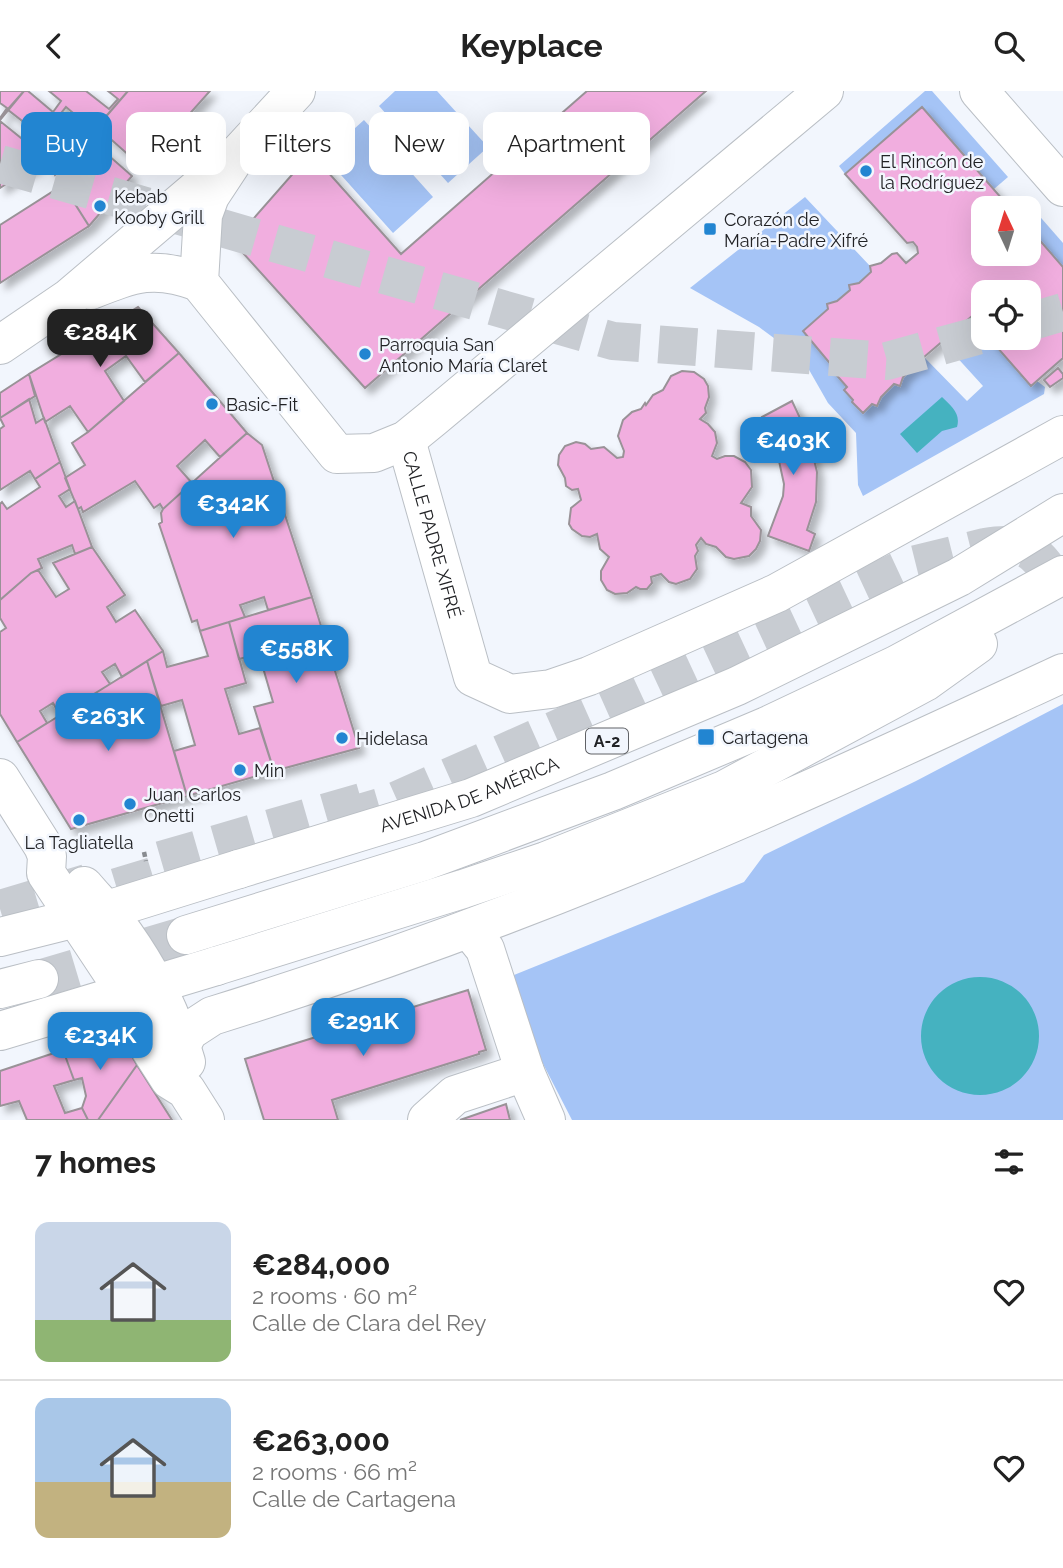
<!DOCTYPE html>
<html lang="en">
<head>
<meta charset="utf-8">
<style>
  body { margin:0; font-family:Raleway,sans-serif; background:#f2f2f2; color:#222; height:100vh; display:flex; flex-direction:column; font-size:26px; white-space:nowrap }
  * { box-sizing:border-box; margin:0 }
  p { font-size:23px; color:#767676 }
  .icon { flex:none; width:38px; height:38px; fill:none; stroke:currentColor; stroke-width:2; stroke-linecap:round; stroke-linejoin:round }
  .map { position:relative; height:1029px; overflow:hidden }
  .sheet { display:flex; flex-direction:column; background:#fff; flex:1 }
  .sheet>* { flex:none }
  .guide { position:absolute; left:21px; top:21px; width:700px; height:63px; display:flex; gap:14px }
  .needle { width:46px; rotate:356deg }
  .tools { position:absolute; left:971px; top:105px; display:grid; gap:14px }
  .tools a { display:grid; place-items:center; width:70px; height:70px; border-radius:14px; background:#fff; box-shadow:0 7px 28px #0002; font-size:35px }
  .price { position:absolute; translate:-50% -60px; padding:0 16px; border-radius:14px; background:#2285d1; color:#fff; font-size:23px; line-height:46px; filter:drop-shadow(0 2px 4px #0008) }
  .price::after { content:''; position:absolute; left:50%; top:42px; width:21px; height:16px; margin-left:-10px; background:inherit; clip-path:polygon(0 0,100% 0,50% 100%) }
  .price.active { background:#222; color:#fff }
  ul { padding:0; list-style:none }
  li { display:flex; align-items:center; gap:21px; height:175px; padding:0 35px }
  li+li { border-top:2px solid #e0e0e0 }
  li span { display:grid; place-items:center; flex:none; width:196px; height:140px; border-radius:14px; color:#555 }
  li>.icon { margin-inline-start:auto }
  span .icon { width:84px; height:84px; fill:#fffc; stroke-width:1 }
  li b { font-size:30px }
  h2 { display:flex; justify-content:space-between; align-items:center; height:84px; padding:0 35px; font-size:30px }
  .chip { padding:0 24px; border-radius:14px; background:#fff; box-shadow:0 7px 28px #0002; font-size:24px; line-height:63px }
  .chip.active { background:#2285d1; color:#fff }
  header { display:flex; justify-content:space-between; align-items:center; height:91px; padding:0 35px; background:#fff; font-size:32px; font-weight:700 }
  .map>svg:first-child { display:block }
  .green { fill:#a5c4f6 }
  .water { fill:#45b2c0 }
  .building { fill:#f1aedf; stroke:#999297; stroke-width:2; fill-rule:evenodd; filter:url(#shadow) }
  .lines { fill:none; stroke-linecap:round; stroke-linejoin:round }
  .minor-tunnel { stroke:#c8ccd2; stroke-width:38; stroke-dasharray:38 19; stroke-linecap:butt }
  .highway-tunnel { stroke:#c8ccd2; stroke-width:38; stroke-dasharray:38 19; stroke-linecap:butt }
  .minor-casing { stroke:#babfc5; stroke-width:40 }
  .major-casing { stroke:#babfc5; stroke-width:40 }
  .highway-casing { stroke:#babfc5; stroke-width:40 }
  .path { stroke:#888b90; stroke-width:4.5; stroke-dasharray:5 3.5; stroke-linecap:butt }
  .minor { stroke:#fff; stroke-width:38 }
  .major { stroke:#fff; stroke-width:38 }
  .highway { stroke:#fff; stroke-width:38 }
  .poi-dot { fill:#2285d1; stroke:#f2f6fd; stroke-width:2.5 }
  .labels { text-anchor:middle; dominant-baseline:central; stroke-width:5; stroke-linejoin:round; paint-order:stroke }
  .shield { fill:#f2f6fd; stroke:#606266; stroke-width:2 }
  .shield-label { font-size:16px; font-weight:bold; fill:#212225 }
  .poi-label { font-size:18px; fill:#212225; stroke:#f2f6fd; text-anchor:start }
  .street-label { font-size:18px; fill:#212225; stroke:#f2f6fd }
</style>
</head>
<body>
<header><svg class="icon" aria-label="back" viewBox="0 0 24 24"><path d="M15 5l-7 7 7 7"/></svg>Keyplace<svg class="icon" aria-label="search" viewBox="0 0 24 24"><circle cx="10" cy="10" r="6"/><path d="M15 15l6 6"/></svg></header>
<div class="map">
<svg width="1063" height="1029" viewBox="0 0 1063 1029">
  <defs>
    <filter id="shadow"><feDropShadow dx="6" dy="6" stdDeviation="3.5" flood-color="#0004"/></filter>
  </defs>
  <rect width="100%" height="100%" fill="#f2f6fd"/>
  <!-- green -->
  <path class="green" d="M395,0H437L488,56L448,92L379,15Z
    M925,0H932L1008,86L994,98L922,17L845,83L839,75Z
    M364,29L433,106L393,142L324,65Z
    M805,106L870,175L871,181L859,192L849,194L850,199L803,240L833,276L832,279L847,296L853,309L852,311L862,322L872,313L877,314L881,306L894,293L900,295L903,286L916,275L921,276L924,266L967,310L983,295L943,251L971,226L983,241L984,247H989L1010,270L1045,296L1044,303L863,405L858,394L856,342L828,312L808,277L782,253L759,236L690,197Z
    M1035,120L1063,152V176L1029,137V126Z
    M1063,613V1029H572L524,936L514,884L744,791L764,764L916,690Z"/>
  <!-- water -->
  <path class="water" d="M942,306C951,315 961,322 957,336L942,340L917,362L900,343Z
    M921 945a59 59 0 1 1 118 0a59 59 0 1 1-118 0Z"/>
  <!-- building -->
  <path class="building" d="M0,0H24L0,27L7,17L0,12Z
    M24,0H28L53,21L61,10L49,0H86L109,18L118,8L108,0H128L55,84L46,68L0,97V30L26,51L35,40L8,19L0,29ZM66,16L92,38L84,48L57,27Z
    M128,0H210L153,64L132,67L97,36Z
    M587,0H706L365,297L233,151L311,62L401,163Z
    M922,16L1010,117H984V163H1029V137L1063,176V267L1031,295L989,247H1029V201H984V241L971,226L924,266L921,276L916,275L903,286L900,295L894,293L881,306L877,315L872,313L863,322L852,311L853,309L844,299L847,296L832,279L833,276L803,240L828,218L827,213L837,210L850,199L849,194L859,192L871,181L870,175L881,172L892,163L897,162L906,172L918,162L917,156L913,151L907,152L845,83Z
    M99,56L132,85L89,135L63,94Z
    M63,94L89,135L0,192V134Z
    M138,216L179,262L145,291L126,265L105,280L124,310L88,341L70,315L45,331L29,283Z
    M179,262L247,342L220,366L205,349L177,375L192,392L163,418L160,413L154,417L135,390L83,421L81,416L78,418L65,387L85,374L72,352L88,341Z
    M1058,277L1063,283V287L1050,296L1044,289Z
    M682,280L694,281L704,288L708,295L709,306L705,317L706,322L700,328L708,333L715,341L717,352L712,365L717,368L725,365H734L745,371L751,379L752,396L741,412L751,416V425L761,439L760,450L756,458L749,465L734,468L726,466L716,456L706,453L701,447L696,454L698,460L695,465L697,478L690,488L676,493L669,491L661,483L651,486L652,492L647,498H640L636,496L627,502L615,503L607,499L601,489V480L609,466L600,458L597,443L590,446L582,445L572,438L569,433L571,417L581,409L578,398L572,399L566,395L565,387L558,374L559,364L565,355L576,351L585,353L591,358L604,356L617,367L623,366L624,360L618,345L623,329L632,321L641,318L645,312L646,314L653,304L663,299L671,285Z
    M29,283L35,305L0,327V302Z
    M29,308L36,332L44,327L60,371L35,388L30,380L0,399V338L4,335L0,327Z
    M792,310L808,344L817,381L816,411L807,439L815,443L809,460L768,445L783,405L784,393L776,356L762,326Z
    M247,342L262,354L312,506L268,519L264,506L240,514L245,526L200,540L197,529L192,531L159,433L162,431L161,422L163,418Z
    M60,371L70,398L59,405L66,416L75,410L92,456L75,463L72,454L38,468L42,477L31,482L0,509V413L2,411L7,418L40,396L35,388Z
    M92,456L125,504L107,516L116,531L135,519L163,560L122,586L115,573L102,581L110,593L60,624L53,612L40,620L47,632L17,651L0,623V541L6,537L0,527V509L31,482L38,479L56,506L69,498L53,472Z
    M312,506L359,657L274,680L254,616L273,611L259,563L239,568L229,531Z
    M229,531L246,592L225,598L239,643L260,637L274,680L187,705L174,660L195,654L182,609L161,615L147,570L163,560L167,576L208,565L200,540Z
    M147,570L187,705L71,738L17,651Z
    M468,899L486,959L479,961V963L332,1009L338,1029H264L245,968Z
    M110,945L124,951L137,974L98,1029H88L82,1017L86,1005L82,987L74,989L63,959Z
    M63,959L74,989L54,995L65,1022L82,1017L88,1029H27L19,1010L0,1015V980Z
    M137,974L172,1029H98Z
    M506,1013L510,1029H460Z"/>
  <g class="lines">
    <!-- minor-tunnel -->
    <path class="minor-tunnel" d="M343,727L384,715L606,616L909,475L985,456C1033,448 1037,465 1063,499
      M161,769L365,710
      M62,813L192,773
      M0,818L87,792"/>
    <!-- highway-tunnel -->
    <path class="highway-tunnel" d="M0,73L613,250L887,270L984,243
      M1029,231L1063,221
      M39,888L186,844"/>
    <!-- minor casing -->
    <g class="minor-casing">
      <g id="minor">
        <path d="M979,0L1063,96"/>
        <path d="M237,64L210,105L203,124L199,191L337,363L374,362L406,349L433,327L824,0"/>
        <path d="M91,199C134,182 154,174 199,191"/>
        <path d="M0,254L69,207L237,64L296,0"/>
        <path id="s1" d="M406,349L473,586L510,603L551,598L589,585L777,502L1063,344"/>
        <path d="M0,687L43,755L47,765L46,782L113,883L129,925L170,989L186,999L205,1029"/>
        <path d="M84,795C94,807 106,819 116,832C147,873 172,921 186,971"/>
        <path d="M469,838L485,858L525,981L546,1029"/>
        <path d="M0,940L216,875"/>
        <path d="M181,954L189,940L212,925C347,883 481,835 612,782C765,721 914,651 1063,582"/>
        <path d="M427,1029L455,1004L525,981"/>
      </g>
    </g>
    <!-- major casing -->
    <g class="major-casing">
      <path id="major" d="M0,846L104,820L239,778"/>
    </g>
    <!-- highway casing -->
    <g class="highway-casing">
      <g id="highway">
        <path id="s2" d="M239,778L471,707L737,595L959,486L1063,422"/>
        <path d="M186,844L425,770L613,700L767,635L896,574L1063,484"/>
        <path d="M216,875L463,798L546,770L724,699L925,591L978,553"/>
        <path d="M0,898L39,888"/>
      </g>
    </g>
    <!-- path -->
    <path class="path" d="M144,761L146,770"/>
    <!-- minor -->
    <use href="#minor" class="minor"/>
    <!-- major -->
    <use href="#major" class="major"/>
    <!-- highway -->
    <use href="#highway" class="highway"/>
  </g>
  <!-- markers -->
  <g class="poi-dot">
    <circle cx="866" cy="80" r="7"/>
    <circle cx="100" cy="115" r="7"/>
    <rect x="703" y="131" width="14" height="14" rx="3.5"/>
    <circle cx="365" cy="263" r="7"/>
    <circle cx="212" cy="313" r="7"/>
    <rect x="697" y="637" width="18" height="18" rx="3.5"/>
    <circle cx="342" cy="647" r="7"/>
    <circle cx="240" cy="679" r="7"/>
    <circle cx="130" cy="713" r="7"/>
    <circle cx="79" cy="729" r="7"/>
  </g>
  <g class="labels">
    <!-- shield labels -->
    <rect class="shield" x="586" y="637.5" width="42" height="25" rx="5"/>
    <g class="shield-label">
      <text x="607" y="650">A-2</text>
    </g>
    <!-- poi labels -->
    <g class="poi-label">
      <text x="880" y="70">El Rincón de<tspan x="880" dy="21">la Rodríguez</tspan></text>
      <text x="114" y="105">Kebab<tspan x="114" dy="21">Kooby Grill</tspan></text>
      <text x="724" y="128">Corazón de<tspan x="724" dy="21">María-Padre Xifré</tspan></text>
      <text x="379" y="253">Parroquia San<tspan x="379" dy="21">Antonio María Claret</tspan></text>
      <text x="226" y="313">Basic-Fit</text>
      <text x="722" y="646">Cartagena</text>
      <text x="356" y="647">Hidelasa</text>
      <text x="254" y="679">Min</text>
      <text x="144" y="703">Juan Carlos<tspan x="144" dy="21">Onetti</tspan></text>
      <text x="79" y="751" text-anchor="middle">La Tagliatella</text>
    </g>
    <!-- street labels -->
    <g class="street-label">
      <text stroke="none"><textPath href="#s1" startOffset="98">CALLE PADRE XIFRÉ</textPath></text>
      <text stroke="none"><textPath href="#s2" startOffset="242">AVENIDA DE AMÉRICA</textPath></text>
    </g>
  </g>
</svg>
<div class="tools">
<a><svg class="needle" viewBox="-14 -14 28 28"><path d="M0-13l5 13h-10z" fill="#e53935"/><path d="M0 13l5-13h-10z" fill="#767676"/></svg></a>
<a><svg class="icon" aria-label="locate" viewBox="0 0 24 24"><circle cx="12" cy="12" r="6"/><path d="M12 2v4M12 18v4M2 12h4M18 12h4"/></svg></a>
</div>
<b class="price active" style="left:100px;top:278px">€284K</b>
<b class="price" style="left:793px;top:386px">€403K</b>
<b class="price" style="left:233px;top:449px">€342K</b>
<b class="price" style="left:296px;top:594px">€558K</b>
<b class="price" style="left:108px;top:662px">€263K</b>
<b class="price" style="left:363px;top:967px">€291K</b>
<b class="price" style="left:100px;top:981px">€234K</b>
<div class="guide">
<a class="chip active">Buy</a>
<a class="chip">Rent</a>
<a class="chip">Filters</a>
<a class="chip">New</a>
<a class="chip">Apartment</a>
</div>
</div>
<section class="sheet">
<h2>7 homes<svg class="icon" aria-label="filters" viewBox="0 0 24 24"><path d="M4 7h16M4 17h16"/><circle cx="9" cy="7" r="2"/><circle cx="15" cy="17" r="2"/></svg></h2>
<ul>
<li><span style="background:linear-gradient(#c9d6e8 70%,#8fb573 0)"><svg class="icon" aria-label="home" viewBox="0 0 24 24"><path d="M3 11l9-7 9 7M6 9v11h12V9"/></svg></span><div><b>€284,000</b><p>2 rooms · 60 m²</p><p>Calle de Clara del Rey</p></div><svg class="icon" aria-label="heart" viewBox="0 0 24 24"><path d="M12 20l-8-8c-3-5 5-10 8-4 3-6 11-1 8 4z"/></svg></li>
<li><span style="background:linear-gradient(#a9c7e8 60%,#c2b280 0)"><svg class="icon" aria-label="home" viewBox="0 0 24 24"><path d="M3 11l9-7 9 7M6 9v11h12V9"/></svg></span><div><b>€263,000</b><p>2 rooms · 66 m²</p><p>Calle de Cartagena</p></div><svg class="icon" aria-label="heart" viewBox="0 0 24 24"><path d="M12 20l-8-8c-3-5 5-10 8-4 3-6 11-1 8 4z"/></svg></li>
</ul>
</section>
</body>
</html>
